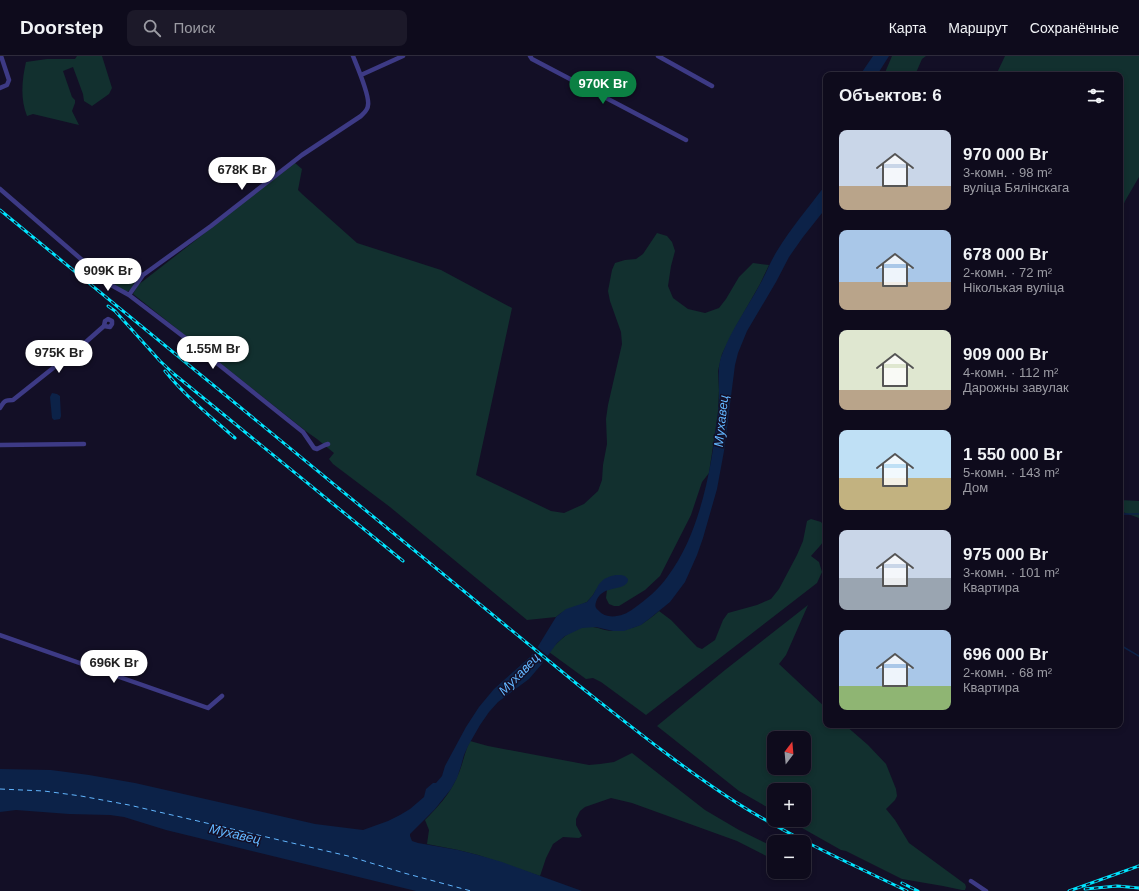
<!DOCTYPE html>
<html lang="ru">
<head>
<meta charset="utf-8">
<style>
  body { margin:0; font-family:Arial,sans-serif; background:#1c1929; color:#f1f3f6; height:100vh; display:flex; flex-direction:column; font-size:15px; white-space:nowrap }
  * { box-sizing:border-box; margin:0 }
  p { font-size:13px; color:#9b9ba3 }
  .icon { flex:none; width:22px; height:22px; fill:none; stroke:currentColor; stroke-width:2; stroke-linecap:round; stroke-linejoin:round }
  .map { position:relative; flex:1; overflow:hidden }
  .panel { position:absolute; left:823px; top:16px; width:300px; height:656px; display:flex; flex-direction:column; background:#0e0b1c; border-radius:8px; box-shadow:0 2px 6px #0003,0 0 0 1px #2e2b3b }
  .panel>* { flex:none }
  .needle { width:26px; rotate:16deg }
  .tools { position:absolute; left:767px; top:675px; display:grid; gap:8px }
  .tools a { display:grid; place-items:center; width:44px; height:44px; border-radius:8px; background:#0e0b1c; box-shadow:0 2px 6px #0003,0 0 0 1px #2e2b3b; font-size:20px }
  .price { position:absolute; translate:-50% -34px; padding:0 9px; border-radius:14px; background:#fff; color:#222; font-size:13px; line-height:26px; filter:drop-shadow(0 1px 2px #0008) }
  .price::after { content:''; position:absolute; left:50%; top:24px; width:12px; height:9px; margin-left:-6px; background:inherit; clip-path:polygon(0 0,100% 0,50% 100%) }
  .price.current { background:#0b8043; color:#fff }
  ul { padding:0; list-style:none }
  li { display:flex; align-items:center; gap:12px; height:100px; padding:0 16px }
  li span { display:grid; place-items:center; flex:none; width:112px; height:80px; border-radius:8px; color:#555 }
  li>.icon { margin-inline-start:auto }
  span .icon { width:48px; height:48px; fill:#fffc; stroke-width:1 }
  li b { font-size:17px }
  h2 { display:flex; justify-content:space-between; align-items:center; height:48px; padding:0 16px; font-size:17px }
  header { display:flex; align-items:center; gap:24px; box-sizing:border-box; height:56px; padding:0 20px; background:#0e0b1c; border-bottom:1px solid #2e2b3b }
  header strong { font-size:19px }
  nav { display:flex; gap:22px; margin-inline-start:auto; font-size:14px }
  .search { width:280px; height:36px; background:#1c1929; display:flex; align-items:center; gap:10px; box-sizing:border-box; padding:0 14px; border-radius:8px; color:#9b9ba3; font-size:15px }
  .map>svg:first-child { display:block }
  .green { fill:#12302f; fill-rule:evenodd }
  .water { fill:#0c2248 }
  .pier { fill:#130f26 }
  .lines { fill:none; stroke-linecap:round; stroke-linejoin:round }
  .stream { stroke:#0c2248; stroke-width:1.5 }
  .ferry { stroke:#62b6ff; stroke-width:1; stroke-dasharray:5 4; stroke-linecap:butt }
  .street { stroke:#3d3a85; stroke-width:4.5 }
  .rail-casing { stroke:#00e5ff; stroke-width:3 }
  .rail { stroke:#130f26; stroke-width:1.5; stroke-dasharray:4.5; stroke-linecap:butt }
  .labels { text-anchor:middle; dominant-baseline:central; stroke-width:3; stroke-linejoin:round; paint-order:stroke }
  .water-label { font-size:13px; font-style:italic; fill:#62b6ff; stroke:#130f26 }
</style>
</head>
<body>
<header>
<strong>Doorstep</strong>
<div class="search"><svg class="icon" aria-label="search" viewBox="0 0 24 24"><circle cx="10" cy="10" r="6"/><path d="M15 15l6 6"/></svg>Поиск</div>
<nav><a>Карта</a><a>Маршрут</a><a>Сохранённые</a></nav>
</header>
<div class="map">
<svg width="1139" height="835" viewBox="0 0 1139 835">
  <rect width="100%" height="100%" fill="#130f26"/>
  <!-- green -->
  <path class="green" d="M77,0H102L112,32L109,38L92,50L84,45L83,38L73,11L63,15L72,41L75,44V47L72,55L79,69L33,58L27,60C20,42 22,24 26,6L47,3H75Z
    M892,0H926L922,3L915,19H884Z
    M1005,0H1139V121L1125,145L1120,158V19H996Z
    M295,107L302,113L298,134L302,138L357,187L441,214L512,252L476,419L551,455L564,457L584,448L598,435L602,424L603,409L607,388L606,363L608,349L622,288L621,276L610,245L608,235L612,214L615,207L625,204L636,203L643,198L657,177L667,180L672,186L675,195L671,210L668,230L673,242L688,253L705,257L719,252L726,243L739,221L753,207L769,209L760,228L735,272L722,298L718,315L719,334L718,356L709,417L702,426L691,459L660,520L645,534L619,550H614L609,548L606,542L607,534L612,532L596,534L593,539L587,546L561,557L556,561L527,564L390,451L333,408L329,403L334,397L317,383L307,376L133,238L138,229Z
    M108,216C115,215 126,218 134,218L135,219C135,227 134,233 126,236L108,224L107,222Z
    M1120,444L1139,445V462L1120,455Z
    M811,463L821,466C833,480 821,488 811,500L819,506L822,516L817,527L646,659L601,626L593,622L586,623L549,596C560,583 575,569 593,571C600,572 606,575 612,575C615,575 618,575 621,574C639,572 646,566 659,555L671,564L697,591L702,593L715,584L723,564L728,557L757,549L771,543L779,533L797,499L803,485L807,465Z
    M808,549L786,599L779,608L826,652V669H845L868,689L886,708L896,733L897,740L895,744L886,753L895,764L909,787L965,828L966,831L965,834H962L943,830L902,823L846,795L841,794L788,764H804V734H774V755L739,735L657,670L725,614ZM774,682H804V712H774Z
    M470,685L488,690L589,709L600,708L614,706L632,697L705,754L739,774L774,791V804L737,785L632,747L611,742L585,751L580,755L576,763V769L582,780L579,782L563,781L553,788L546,802L540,820L478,799L458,794L427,788L429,774L425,764C437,752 450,738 457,721C463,709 464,697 470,685Z"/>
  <!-- water -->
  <path class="water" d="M873,0H889L877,19H860Z
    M826,127V152L803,181L789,201L776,226L747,275L738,297L735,309L724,395L717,433L703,482L697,499L685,526L670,546L649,563L641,569L624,575H613L596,571L582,572L565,580L557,587L541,609L529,623L498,646L489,656L480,669L468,690L464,699L461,710L457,722L451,733L435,753L410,778V780L412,785L418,787L458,794L478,799L502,806L582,835H416L166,774L124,761L110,759L69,758L16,754L0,756V713L51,714L89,719L135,727L315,768L363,774L388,765L400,759L410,753L424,741L426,733L433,727H436L442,720L445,710L466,671L479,651L494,633L530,601L537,592L556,561L566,553L587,546L593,539L599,528L604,523L611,520L616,519H621L625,520L628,523C628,525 628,526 626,528C618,535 601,530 596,546C595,549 595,552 598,554C607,565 624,560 633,553C647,543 659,533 668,520C701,476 712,409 718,356C719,349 719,342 719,335C719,321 717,309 723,296C732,273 747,252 759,230C766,218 770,206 777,195C791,172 808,152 824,131Z
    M52,337L57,338L60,340V342L61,360L60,363L54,364L52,362L50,341Z"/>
  <!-- pier -->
  <path class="pier" d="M536,590L549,601L545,607L531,596Z"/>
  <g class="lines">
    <!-- stream -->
    <path class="stream" d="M1120,458H1139
      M1120,589L1139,600"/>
    <!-- ferry -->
    <path class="ferry" d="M0,733L44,735L81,740L129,749L348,800L404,817L471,835"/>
    <!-- street -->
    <path class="street" d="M530,0L532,3L686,84
      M658,0L712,30
      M361,19L403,0
      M0,32L7,29L9,24L1,0
      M0,133L111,229L129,239
      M99,217L105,213C118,215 131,215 143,219L211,170L302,99L361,60C364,57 368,54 368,49C370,40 357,10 353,0
      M143,219L129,239L188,284L303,376L314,392L317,393L325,389L328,388
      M0,352C4,345 5,344 13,344L87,285L104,270L105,265L108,263L112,265V268L110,271L104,270
      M0,389L84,388
      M0,579L208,652L222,640
      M971,825L986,835"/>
    <!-- rail casing -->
    <g class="rail-casing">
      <path id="rail" d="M0,154L577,628C629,669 681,711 737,747C791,781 849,807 907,835
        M108,250L115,255L160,305L174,318L403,505
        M165,315C185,340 211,361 235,382
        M902,827L918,835
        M1085,833L1117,830L1139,832
        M1069,835L1139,810"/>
    </g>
    <!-- rail -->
    <use href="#rail" class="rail"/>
  </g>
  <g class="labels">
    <!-- water labels -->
    <g class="water-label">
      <text transform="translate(721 365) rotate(-84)">Мухавец</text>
      <text transform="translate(519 618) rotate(-46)">Мухавец</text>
      <text transform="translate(235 778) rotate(13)">Мухавец</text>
    </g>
  </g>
</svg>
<div class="tools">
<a><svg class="needle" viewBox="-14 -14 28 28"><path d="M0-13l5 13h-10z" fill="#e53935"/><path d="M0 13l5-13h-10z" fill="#9b9ba3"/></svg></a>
<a>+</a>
<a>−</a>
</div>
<b class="price current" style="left:603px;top:49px">970K Br</b>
<b class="price" style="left:242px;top:135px">678K Br</b>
<b class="price" style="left:108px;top:236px">909K Br</b>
<b class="price" style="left:213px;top:314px">1.55M Br</b>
<b class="price" style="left:59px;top:318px">975K Br</b>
<b class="price" style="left:114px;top:628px">696K Br</b>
<section class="panel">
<h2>Объектов: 6<svg class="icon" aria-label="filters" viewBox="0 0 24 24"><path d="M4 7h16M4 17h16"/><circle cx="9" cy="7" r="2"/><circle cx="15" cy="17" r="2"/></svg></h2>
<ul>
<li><span style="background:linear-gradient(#c9d6e8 70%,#b9a48a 0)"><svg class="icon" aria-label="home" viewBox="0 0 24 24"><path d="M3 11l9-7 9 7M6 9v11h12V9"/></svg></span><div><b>970 000 Br</b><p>3-комн. · 98 m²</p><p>вуліца Бялінскага</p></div></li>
<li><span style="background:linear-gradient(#a9c7e8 65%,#b9a48a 0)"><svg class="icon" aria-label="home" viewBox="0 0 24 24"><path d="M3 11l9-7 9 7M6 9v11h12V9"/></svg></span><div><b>678 000 Br</b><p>2-комн. · 72 m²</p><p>Ніколькая вуліца</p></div></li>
<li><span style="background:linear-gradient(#dfe7d0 75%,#b9a48a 0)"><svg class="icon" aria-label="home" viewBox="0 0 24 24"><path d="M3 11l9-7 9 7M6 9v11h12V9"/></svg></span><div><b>909 000 Br</b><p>4-комн. · 112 m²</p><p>Дарожны завулак</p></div></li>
<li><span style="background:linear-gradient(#bfe0f5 60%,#c2b280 0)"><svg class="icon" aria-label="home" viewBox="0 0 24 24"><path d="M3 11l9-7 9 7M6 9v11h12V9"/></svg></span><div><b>1 550 000 Br</b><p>5-комн. · 143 m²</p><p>Дом</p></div></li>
<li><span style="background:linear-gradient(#c9d6e8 60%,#9aa5b1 0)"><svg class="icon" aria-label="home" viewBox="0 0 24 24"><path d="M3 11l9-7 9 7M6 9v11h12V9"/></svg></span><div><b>975 000 Br</b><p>3-комн. · 101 m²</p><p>Квартира</p></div></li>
<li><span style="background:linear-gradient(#a9c7e8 70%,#8fb573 0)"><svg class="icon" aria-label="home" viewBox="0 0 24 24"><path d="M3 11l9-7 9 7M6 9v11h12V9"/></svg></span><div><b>696 000 Br</b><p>2-комн. · 68 m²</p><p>Квартира</p></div></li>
</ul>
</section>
</div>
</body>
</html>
